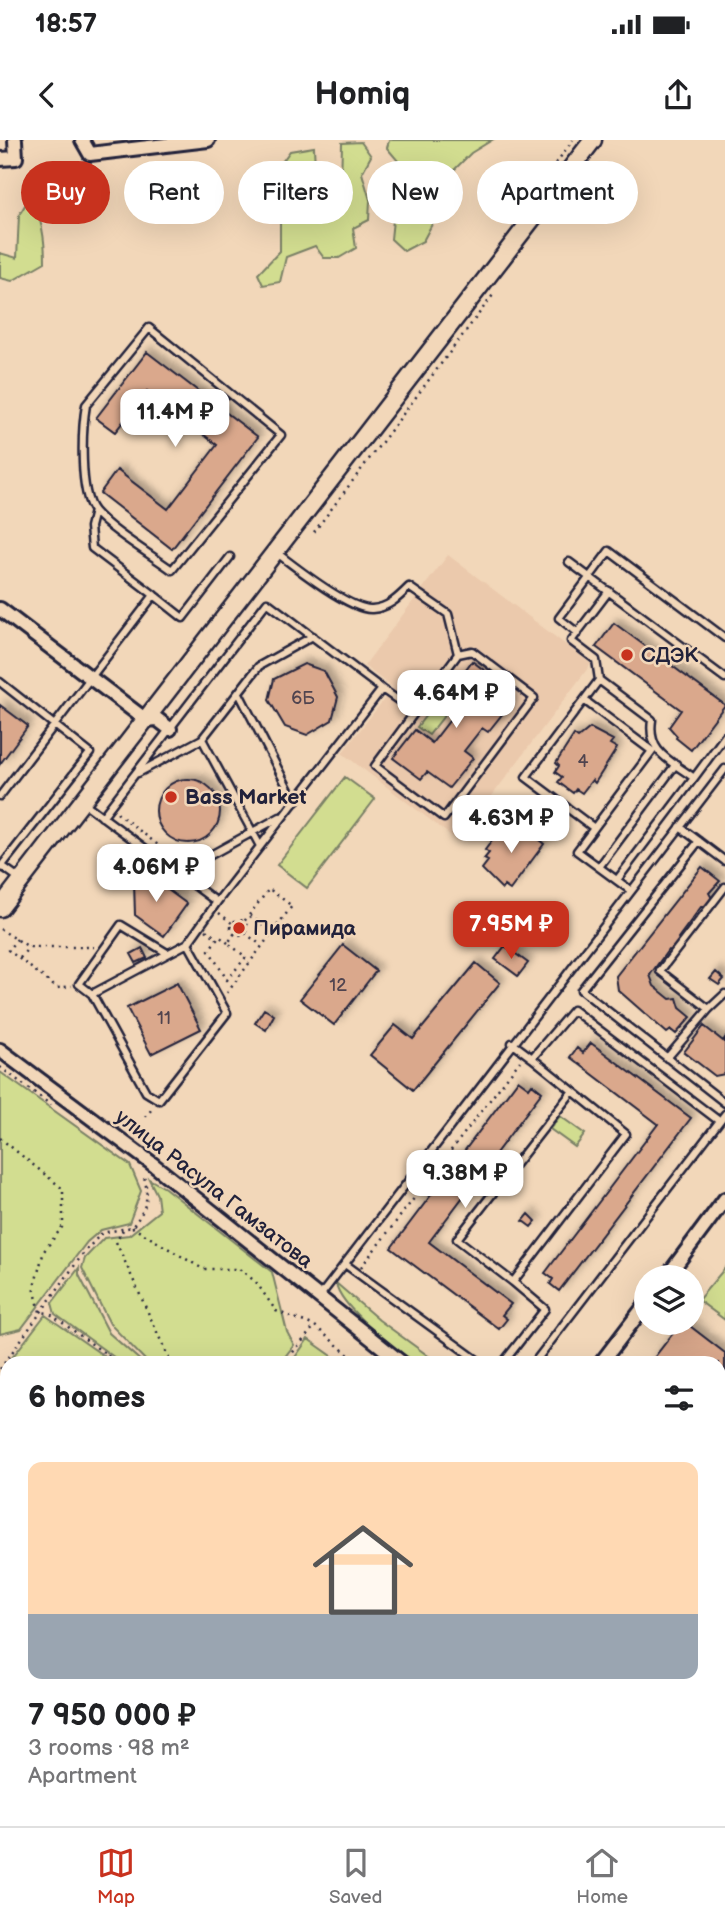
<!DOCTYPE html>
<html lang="en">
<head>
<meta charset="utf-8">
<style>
  body { margin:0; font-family:"Balsamiq Sans",sans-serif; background:#f6f6f6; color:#202124; height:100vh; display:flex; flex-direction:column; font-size:26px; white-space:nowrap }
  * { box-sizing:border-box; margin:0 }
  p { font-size:23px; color:#757577 }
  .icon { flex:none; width:38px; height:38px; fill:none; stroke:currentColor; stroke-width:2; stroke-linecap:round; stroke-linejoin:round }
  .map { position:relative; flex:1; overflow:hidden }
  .sheet { position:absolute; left:0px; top:1216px; width:726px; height:471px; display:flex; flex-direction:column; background:#fff; border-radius:21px 21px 0 0; box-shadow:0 7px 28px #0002 }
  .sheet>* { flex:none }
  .banner { position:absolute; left:21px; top:21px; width:684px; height:63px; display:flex; gap:14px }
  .buttons { position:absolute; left:634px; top:1125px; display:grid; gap:14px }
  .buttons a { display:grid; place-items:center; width:70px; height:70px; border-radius:50%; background:#fff; box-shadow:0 7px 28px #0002; font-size:35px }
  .price { position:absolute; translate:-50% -60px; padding:0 16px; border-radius:14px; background:#fff; color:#222; font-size:23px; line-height:46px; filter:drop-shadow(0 2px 4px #0008) }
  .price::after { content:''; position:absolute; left:50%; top:42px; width:21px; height:16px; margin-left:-10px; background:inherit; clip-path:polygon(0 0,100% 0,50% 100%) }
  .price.active { background:#c8321e; color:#fff }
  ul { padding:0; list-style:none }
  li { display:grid; align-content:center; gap:14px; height:371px; padding:0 28px }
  li span { display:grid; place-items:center; height:217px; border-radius:14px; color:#555 }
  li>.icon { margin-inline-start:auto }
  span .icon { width:126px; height:126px; fill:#fffc; stroke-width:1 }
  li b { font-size:30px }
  h2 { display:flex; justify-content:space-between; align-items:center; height:84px; padding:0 28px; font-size:30px }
  .tag { padding:0 24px; border-radius:32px; background:#fff; box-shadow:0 7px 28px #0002; font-size:24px; line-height:63px }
  .tag.active { background:#c8321e; color:#fff }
  .status { display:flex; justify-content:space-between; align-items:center; height:49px; padding:0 35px; background:#fff; direction:ltr }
  .status svg { height:19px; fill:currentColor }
  header { display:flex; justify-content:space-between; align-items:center; height:91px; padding:0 28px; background:#fff; font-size:32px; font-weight:700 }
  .tabs { display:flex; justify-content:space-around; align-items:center; height:98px; border-top:2px solid #e0e0e0; background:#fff; font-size:19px; color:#757577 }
  .tabs a { display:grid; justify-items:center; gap:4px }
  .tabs .active { color:#c8321e }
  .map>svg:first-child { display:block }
  .built { fill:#ebc9ac }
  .green { fill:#d2dd90; stroke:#7a8066; stroke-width:2 }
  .building { fill:#daa88c; stroke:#22223b; stroke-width:2; filter:url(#shadow) }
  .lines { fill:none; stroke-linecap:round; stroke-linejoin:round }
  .service-casing { stroke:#22223b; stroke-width:11 }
  .minor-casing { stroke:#22223b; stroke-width:18 }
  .secondary-casing { stroke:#22223b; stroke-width:21 }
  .path { stroke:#22223b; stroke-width:2.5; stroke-dasharray:2 5; stroke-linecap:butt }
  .service { stroke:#f2d7b9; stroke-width:6 }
  .minor { stroke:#f2d7b9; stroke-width:12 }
  .secondary { stroke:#f2d7b9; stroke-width:16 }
  .poi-dot { fill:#c8321e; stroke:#f2d7b9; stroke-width:2.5 }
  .labels { text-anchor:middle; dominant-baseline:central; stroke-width:5; stroke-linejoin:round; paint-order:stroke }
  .number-label { font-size:18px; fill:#50444f }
  .poi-label { font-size:21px; font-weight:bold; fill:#22223b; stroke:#f2d7b9; text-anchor:start }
  .street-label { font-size:21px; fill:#22223b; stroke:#f2d7b9 }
</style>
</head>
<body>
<div class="status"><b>18:57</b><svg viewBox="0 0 49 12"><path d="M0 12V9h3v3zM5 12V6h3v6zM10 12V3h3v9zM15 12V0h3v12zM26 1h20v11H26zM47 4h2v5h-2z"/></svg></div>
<header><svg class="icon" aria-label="back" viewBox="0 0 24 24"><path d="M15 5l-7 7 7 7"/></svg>Homiq<svg class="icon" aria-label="share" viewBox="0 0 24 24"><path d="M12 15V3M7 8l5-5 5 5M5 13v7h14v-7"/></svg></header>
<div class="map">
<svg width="725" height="1686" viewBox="0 0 725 1686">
  <defs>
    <filter id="shadow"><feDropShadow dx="5" dy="-5" stdDeviation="3.5" flood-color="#0004"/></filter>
  </defs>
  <rect width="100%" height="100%" fill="#f2d7b9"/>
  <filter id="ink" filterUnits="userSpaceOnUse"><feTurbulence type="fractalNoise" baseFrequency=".0143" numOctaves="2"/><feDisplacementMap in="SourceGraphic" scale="14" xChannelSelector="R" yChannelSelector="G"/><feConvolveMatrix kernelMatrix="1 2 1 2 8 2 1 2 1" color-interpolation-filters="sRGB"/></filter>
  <g filter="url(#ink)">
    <!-- built -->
    <path class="built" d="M448,415L591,524L458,701L342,613L393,548L364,526Z"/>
    <!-- green -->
    <path class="green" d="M389,0H492L471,13L454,30L447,56L423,101L404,111L391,99L399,22L387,8Z
      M361,2L371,16L362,33L370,60L369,80L353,88L356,108L339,118H324L315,106L286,117L280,142L263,145L258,134L280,111V81L288,51L277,29L290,11L314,7L316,48L341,47L342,3Z
      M30,57C42,78 45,98 45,122L12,141L0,138V113L17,118L19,75Z
      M443,553L454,563L429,595L417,587Z
      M345,637L375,659L307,748L277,725Z
      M0,932L130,1025L141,1051L129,1083L101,1090L87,1102L21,1189L0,1194Z
      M560,976L585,994L575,1007L550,989Z
      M149,1039L165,1048L272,1132L287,1192L294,1205L280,1223H148L110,1184L82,1128L85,1118L104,1098L129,1095L159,1071L157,1055Z
      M79,1128V1135L109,1193L143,1223H122L55,1174L52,1163Z
      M725,1128V1180L698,1160Z
      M336,1143L379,1180L438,1223C432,1223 423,1225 417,1222C396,1213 339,1165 336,1143Z
      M45,1175L114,1223H8Z
      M308,1199L342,1223H291Z
      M0,1282L7,1299V1586H0Z
      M725,1394V1563L719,1554V1403Z
      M719,1572L725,1583V1686L669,1680H719Z
      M7,1592V1661L0,1663V1593Z
      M7,1669V1680H479L441,1686H0V1670Z
      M530,1681L650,1686H502Z"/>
    <!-- building -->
    <path class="building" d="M147,212L258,297L172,409L100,353L117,330L168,369L217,305L147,251L115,292L96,278Z
      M614,483L725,565L691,610L676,598L677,596L669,587L681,570L596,507Z
      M472,521L497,540L491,548L511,563L488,592L482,588L464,611L473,618L449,648L427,632L421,639L393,618L415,590L432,603L466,559L452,548Z
      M304,524L324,531L338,557L332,580L307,595L285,587L269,560L274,539Z
      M0,565L28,586L0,624Z
      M590,588L613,600L610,604L617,608L595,643L592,640L582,653L576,649L573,653L558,642L562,637L555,632L559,626L556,623L574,595L578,598Z
      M156 671a32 32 0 1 1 64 0a32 32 0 1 1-64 0Z
      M516,683L523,688L525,685L540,696L538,699L544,704L510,750L504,746L502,749L482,729L488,721L484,719L489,713L485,710L500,690L504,693Z
      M702,727L720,741L709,753L713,760L706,767H701L678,798L681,803L674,811L668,810L650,835L654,846L670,859L677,858L680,868L691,877L676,894L671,890L667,893L618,850L616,836Z
      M142,731L187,764L164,796L135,775L134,742Z
      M343,805L376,831L334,885L300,859Z
      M505,806L528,823L518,836L495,819Z
      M142,808L147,818L136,823L131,814Z
      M476,823L500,843L413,950L370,915L395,885L413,899Z
      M716,832L724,839L719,845L710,839Z
      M177,843L201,889L151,914L127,868Z
      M264,869L274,875L266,890L255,883Z
      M704,886L723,901L725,898V934L715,936L684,912Z
      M591,903L691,978L559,1151L550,1144L553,1139L545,1133L658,984L570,917L577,908L583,913Z
      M518,940L529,948L532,944L542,952L429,1102L511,1164L502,1175L507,1179L499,1189L391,1108Z
      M529,1074L536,1081L531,1087L523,1081Z
      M681,1183H686L725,1213V1257L719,1264V1223H650Z"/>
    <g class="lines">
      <!-- service casing -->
      <g class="service-casing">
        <path id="service" d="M149,188L281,295L172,430C150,414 110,390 94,371C79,353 82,288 86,265Z
          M94,371L90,387L92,408L154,455
          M277,413C295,427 351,471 372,469C388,468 398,458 409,447L448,474L458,514L375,626L444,678L534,558L472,511L458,514
          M569,422L725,538
          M578,493L559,478L609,411L725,498
          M599,540L652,580C647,613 670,620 694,638L725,596
          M0,542L90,613L0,728
          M382,549L415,572
          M239,553L295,662
          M584,560L599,540L596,520L571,501L609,451
          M202,599L260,706
          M138,633L202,599L259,526L313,496
          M0,656L154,455L183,478L230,417
          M84,663L217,762L382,549L267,462L102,677
          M680,687L725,721
          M594,688L526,637L584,560L652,611L577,711L630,750
          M699,701L581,850L725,963
          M2,726L20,739
          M599,727L676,624
          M178,733L280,677
          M617,740L694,638
          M725,747L660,831L709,869L725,854
          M188,803L92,854L146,952L159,960L227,873L188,803L217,762
          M92,854L79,844L121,785L167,813
          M512,903L532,918
          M667,918L709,869
          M345,1124L481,1223
          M513,1142L457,1099L572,952
          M320,1156L725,629
          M503,1223L545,1169L513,1142L626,994L532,918L573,870L719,981
          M534,1223L725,974"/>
      </g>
      <!-- minor casing -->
      <g class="minor-casing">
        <path id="minor" d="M82,0L90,14L208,0
          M0,19L16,18L15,0
          M0,469L146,580L157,579L170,589
          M0,910L150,1022L402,1223
          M666,1138L725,1059
          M601,1223L646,1164
          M725,1343V1347"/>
      </g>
      <!-- secondary casing -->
      <g class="secondary-casing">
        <path id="secondary" d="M0,768L593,0"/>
      </g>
      <!-- path -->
      <path class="path" d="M556,23L573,0
        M314,392L493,155
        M117,673L167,712
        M219,773L233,784
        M250,776L272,792
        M231 788a8 8 0 1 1 16 0a8 8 0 1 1-16 0Z
        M0,789L29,807H94
        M206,790L217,798
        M245,793L261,805
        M17,799L8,810L57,848L72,846
        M228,803L219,796L209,810L227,840L246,817L228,803L235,793
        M20,818L29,807
        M227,853L292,766L269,749L243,783
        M0,927L51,965
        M145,977L153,968
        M0,998L63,1049V1086L44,1111L34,1147L40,1172L49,1173L118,1223
        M132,1087L203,1129H239L256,1142L276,1171L315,1186L358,1223
        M123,1090L116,1102L171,1223
        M361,1127L520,921
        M284,1223L315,1186
        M0,1229L85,1111L102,1093L132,1087C147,1068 150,1057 143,1033
        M0,1274L7,1289
        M719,1561L725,1570
        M0,1590L7,1589
        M719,1597H725
        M0,1666L7,1665
        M599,1680L704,1686
        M498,1682L512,1680
        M467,1686L498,1682L499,1686"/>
      <!-- service -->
      <use href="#service" class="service"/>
      <!-- minor -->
      <use href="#minor" class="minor"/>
      <!-- secondary -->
      <use href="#secondary" class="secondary"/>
    </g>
  </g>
  <!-- markers -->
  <g class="poi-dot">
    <circle cx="627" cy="515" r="7"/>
    <circle cx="171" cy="657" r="7"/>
    <circle cx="239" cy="788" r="7"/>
  </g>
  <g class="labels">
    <!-- number labels -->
    <g class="number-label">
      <text x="303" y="558">6Б</text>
      <text x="583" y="621">4</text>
      <text x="338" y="845">12</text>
      <text x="164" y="878">11</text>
    </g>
    <!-- poi labels -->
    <g class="poi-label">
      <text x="641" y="515">СДЭК</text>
      <text x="185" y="657">Bass Market</text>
      <text x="253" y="788">Пирамида</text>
    </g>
    <!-- street labels -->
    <g class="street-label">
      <text transform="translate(214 1049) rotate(38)">улица Расула Гамзатова</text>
    </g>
  </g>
</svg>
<div class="buttons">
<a><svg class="icon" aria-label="layers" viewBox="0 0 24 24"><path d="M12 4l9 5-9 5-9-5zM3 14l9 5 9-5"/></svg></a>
</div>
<b class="price" style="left:175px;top:309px">11.4M ₽</b>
<b class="price" style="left:456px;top:590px">4.64M ₽</b>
<b class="price" style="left:511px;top:715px">4.63M ₽</b>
<b class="price" style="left:156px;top:764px">4.06M ₽</b>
<b class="price active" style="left:511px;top:821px">7.95M ₽</b>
<b class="price" style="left:465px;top:1070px">9.38M ₽</b>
<div class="banner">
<a class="tag active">Buy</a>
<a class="tag">Rent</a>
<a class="tag">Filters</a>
<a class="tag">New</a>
<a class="tag">Apartment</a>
</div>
<section class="sheet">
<h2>6 homes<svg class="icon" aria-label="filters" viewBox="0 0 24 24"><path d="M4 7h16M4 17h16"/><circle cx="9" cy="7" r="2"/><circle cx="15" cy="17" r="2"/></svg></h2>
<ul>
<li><span style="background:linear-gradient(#ffd9b3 70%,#9aa5b1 0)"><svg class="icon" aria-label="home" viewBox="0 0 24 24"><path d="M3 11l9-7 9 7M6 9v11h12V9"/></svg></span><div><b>7 950 000 ₽</b><p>3 rooms · 98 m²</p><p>Apartment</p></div></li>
</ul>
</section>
</div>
<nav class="tabs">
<a class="active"><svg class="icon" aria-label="map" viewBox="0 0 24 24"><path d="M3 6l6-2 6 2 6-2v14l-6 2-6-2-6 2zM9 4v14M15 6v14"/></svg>Map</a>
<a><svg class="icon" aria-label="saved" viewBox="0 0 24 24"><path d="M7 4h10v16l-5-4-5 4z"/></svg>Saved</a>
<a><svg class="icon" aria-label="home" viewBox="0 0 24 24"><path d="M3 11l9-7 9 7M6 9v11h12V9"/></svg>Home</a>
</nav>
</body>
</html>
